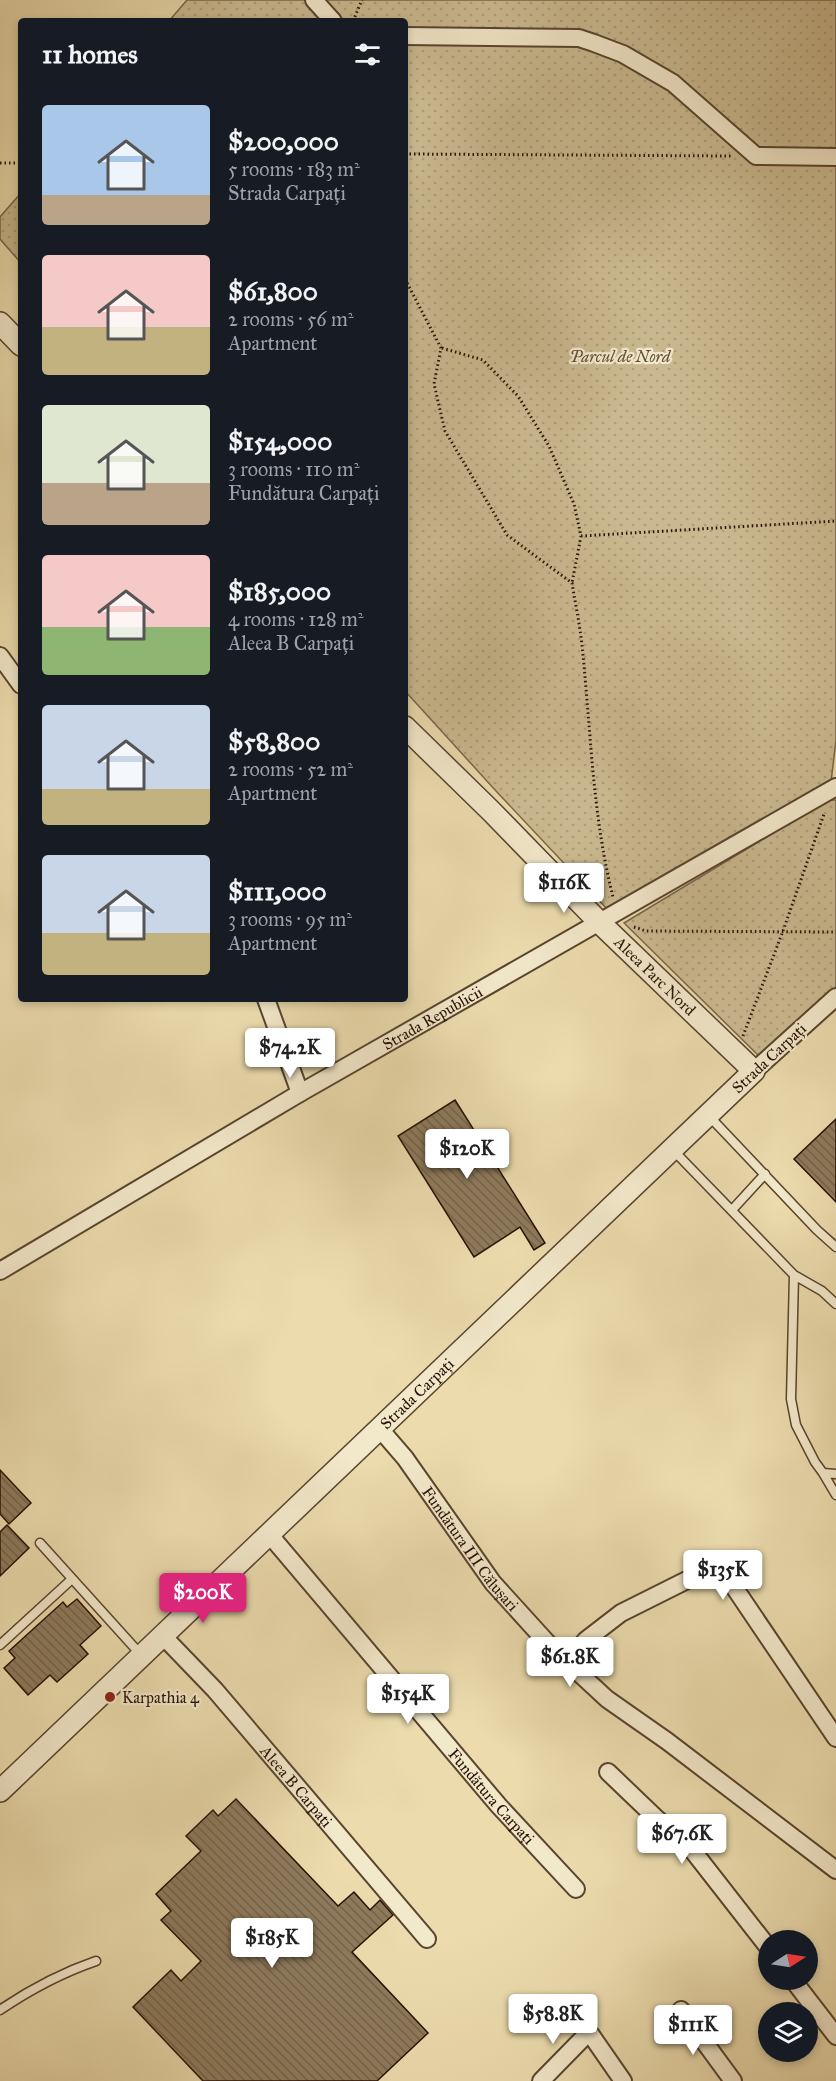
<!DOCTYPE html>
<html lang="en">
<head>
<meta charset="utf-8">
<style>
  body { margin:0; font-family:"IM FELL Great Primer",serif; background:#242831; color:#f1f3f6; height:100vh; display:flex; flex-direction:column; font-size:22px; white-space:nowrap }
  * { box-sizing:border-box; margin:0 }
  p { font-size:20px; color:#9ea1a6 }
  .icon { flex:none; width:33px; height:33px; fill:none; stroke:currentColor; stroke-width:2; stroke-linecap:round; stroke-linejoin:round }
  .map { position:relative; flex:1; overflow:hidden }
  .side { position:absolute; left:18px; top:18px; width:390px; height:984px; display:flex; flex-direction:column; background:#171b24; border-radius:6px; box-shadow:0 3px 9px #0003 }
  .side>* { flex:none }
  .needle { width:39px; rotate:78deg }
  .fabs { position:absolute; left:758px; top:1930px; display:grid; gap:12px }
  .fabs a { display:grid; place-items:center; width:60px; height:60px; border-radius:50%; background:#171b24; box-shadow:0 3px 9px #0003; font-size:30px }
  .price { position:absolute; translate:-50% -51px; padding:0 14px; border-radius:6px; background:#fff; color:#222; font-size:20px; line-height:39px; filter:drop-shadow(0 2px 3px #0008) }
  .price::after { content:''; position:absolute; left:50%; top:36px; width:18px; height:14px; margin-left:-9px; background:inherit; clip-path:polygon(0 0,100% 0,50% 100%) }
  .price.on { background:#db2777; color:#fff }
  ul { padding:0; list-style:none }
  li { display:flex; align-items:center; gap:18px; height:150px; padding:0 24px }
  li span { display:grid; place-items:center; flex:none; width:168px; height:120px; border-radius:6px; color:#555 }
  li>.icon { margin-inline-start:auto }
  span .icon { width:72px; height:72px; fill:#fffc; stroke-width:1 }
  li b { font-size:26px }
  h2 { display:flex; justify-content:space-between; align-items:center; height:72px; padding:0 24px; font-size:26px }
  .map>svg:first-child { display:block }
  .green { fill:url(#green-dots); stroke:#79654a; stroke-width:1.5 }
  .building { fill:url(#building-back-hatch); stroke:#281104; stroke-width:1.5 }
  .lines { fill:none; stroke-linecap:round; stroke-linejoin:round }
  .service-casing { stroke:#59442e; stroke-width:11 }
  .minor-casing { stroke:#59442e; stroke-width:20 }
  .tertiary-casing { stroke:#59442e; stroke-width:24 }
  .path { stroke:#281104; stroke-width:3; stroke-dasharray:1.5 3; stroke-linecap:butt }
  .service { stroke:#f2e8ca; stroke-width:8 }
  .minor { stroke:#f2e8ca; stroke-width:16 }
  .tertiary { stroke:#f2e8ca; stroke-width:21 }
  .poi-dot { fill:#8f2418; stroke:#f2e8ca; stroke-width:2 }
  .labels { text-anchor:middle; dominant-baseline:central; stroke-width:4.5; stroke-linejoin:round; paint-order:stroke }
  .park-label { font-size:16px; font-style:italic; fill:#614c35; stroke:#f2e8ca }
  .street-label { font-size:16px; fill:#281104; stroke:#f2e8ca }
  .poi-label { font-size:16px; fill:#281104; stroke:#f2e8ca; text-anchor:start }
</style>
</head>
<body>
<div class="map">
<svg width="836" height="2081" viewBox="0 0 836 2081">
  <defs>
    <pattern id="green-dots" width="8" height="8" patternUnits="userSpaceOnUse" patternTransform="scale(1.5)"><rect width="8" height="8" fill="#cab990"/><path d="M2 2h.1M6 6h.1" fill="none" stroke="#ae9e7b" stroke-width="1.8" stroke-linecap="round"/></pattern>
    <pattern id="building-back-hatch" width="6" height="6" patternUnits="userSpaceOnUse" patternTransform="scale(1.5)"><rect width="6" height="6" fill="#8d7a5c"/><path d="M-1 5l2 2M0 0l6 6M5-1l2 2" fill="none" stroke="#73634a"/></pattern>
  </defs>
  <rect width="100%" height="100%" fill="#ebdbad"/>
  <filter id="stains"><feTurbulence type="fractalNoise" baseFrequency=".00333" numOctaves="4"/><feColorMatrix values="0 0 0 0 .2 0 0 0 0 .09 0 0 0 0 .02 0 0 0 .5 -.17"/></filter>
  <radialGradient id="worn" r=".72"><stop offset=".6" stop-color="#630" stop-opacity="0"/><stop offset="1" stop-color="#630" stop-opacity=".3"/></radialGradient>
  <!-- green -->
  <path class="green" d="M187,0H836V740L831,782L608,910L496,791L405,691V21H169Z
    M21,193V263L0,239V217Z
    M828,800H836V987L760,1057L624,923Z"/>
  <!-- building -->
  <path class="building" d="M455,1100L545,1243L534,1250L520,1227L474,1257L398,1136Z
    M836,1119V1202L794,1159Z
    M0,1470L31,1503L9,1524L0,1514Z
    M7,1525L29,1548L0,1576V1532Z
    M77,1599L101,1626L80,1645L88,1654L57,1682L50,1675L28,1695L4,1668L15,1658L9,1651L63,1602L67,1607Z
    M236,1799L338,1906L354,1892L370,1910L380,1900L393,1915L352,1952L428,2033L377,2081H203L133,2007L171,1970L181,1981L201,1961L161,1920L171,1911L156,1894L201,1851L186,1836L213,1810L218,1816Z"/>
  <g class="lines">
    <!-- service casing -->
    <g class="service-casing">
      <path id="service" d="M709,1116L817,1230L836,1247
        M673,1150L794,1275L791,1399L796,1425L815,1462L823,1473L836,1474
        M732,1210L765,1174
        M794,1275L822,1291L836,1304
        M823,1473L836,1495
        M40,1543L142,1656
        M0,1645L72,1579
        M0,2010C31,1989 61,1973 96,1961"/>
    </g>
    <!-- minor casing -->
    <g class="minor-casing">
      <g id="minor">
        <path d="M314,0L333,21"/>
        <path d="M405,36L579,38L594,43L623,54L673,83L756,156L836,157"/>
        <path d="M0,656L21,685"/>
        <path d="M266,999L300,1093"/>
        <path d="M754,1071L836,997"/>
        <path id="s1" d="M0,1271L300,1093L836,787"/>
        <path id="s2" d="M380,1429L405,1458L493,1583L552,1648L607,1699L667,1741L836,1870"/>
        <path id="s3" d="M269,1534L499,1806L576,1889"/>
        <path id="s4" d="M163,1636L215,1690L427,1939"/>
        <path d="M567,1662L586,1640L621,1613L703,1572L718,1571L732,1584L836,1738"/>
        <path d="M608,1772L656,1818L693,1851L768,1947"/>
        <path d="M793,1980L836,2036"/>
        <path d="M681,2010L733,2081"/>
        <path d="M541,2081L589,2032L623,2081"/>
      </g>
    </g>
    <!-- tertiary casing -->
    <g class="tertiary-casing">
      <g id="tertiary">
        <path d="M0,323L21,345"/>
        <path id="s5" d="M0,1791L754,1071L600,923L491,811L405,727"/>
      </g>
    </g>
    <!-- path -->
    <path class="path" d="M353,21L362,0
      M405,154L731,156
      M0,163H21
      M405,279L441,348L434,384L445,431L507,535L572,583C576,607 581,631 583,655C591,736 593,818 613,897
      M442,348L483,360L518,396L549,446L574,504L581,536L572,583
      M581,536L836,521
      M634,927L646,931L836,932
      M743,1036L783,931L824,814"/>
    <!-- service -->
    <use href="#service" class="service"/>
    <!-- minor -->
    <use href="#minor" class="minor"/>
    <!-- tertiary -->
    <use href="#tertiary" class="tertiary"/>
  </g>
  <!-- markers -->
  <circle class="poi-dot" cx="110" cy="1697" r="6"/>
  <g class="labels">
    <!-- park labels -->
    <g class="park-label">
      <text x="620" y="356">Parcul de Nord</text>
    </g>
    <!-- street labels -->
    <g class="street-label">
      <text transform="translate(655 976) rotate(44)">Aleea Parc Nord</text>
      <text stroke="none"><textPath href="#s1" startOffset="501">Strada Republicii</textPath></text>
      <text transform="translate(769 1058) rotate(-43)">Strada Carpați</text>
      <text stroke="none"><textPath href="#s5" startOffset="576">Strada Carpați</textPath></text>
      <text stroke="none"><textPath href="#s2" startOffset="150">Fundătura III Călușari</textPath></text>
      <text stroke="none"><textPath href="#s4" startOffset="201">Aleea B Carpați</textPath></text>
      <text stroke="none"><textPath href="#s3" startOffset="344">Fundătura Carpați</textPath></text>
    </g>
    <!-- poi labels -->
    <g class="poi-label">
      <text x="122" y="1697">Karpathia 4</text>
    </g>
  </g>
  <rect width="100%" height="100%" filter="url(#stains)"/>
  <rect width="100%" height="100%" fill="url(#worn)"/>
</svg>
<div class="fabs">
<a><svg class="needle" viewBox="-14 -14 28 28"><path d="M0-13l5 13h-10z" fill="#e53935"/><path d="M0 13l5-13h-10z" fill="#9ea1a6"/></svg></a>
<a><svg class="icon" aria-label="layers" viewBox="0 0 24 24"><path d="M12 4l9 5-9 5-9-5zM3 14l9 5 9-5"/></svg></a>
</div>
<b class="price" style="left:564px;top:914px">$116K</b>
<b class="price" style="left:290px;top:1079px">$74.2K</b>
<b class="price" style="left:467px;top:1180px">$120K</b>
<b class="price" style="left:723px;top:1601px">$135K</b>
<b class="price on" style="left:203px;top:1624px">$200K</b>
<b class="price" style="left:570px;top:1688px">$61.8K</b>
<b class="price" style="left:408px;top:1725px">$154K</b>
<b class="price" style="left:682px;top:1865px">$67.6K</b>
<b class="price" style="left:272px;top:1969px">$185K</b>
<b class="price" style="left:553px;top:2045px">$58.8K</b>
<b class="price" style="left:693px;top:2056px">$111K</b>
<section class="side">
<h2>11 homes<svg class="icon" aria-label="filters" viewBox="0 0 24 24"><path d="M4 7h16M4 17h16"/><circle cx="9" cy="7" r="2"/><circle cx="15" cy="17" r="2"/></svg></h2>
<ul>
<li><span style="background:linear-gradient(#a9c7e8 75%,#b9a48a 0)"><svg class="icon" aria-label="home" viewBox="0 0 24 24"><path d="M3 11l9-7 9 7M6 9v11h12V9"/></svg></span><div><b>$200,000</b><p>5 rooms · 183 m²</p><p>Strada Carpați</p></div></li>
<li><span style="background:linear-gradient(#f6c9c9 60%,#c2b280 0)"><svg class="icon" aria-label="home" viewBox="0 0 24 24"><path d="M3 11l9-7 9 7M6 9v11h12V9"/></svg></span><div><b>$61,800</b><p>2 rooms · 56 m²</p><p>Apartment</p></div></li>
<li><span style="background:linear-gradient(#dfe7d0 65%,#b9a48a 0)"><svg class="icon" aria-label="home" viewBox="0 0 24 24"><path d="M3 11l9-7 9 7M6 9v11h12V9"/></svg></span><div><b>$154,000</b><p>3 rooms · 110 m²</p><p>Fundătura Carpați</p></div></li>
<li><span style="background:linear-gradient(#f6c9c9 60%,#8fb573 0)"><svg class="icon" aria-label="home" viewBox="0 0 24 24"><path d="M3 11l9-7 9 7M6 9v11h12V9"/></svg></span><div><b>$185,000</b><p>4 rooms · 128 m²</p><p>Aleea B Carpați</p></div></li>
<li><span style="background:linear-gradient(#c9d6e8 70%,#c2b280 0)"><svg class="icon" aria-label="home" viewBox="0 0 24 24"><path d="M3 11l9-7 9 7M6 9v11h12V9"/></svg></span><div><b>$58,800</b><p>2 rooms · 52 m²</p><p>Apartment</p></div></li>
<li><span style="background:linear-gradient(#c9d6e8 65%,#c2b280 0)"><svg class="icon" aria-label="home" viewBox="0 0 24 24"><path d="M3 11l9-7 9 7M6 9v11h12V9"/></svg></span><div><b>$111,000</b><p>3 rooms · 95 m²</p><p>Apartment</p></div></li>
</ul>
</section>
</div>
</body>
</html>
